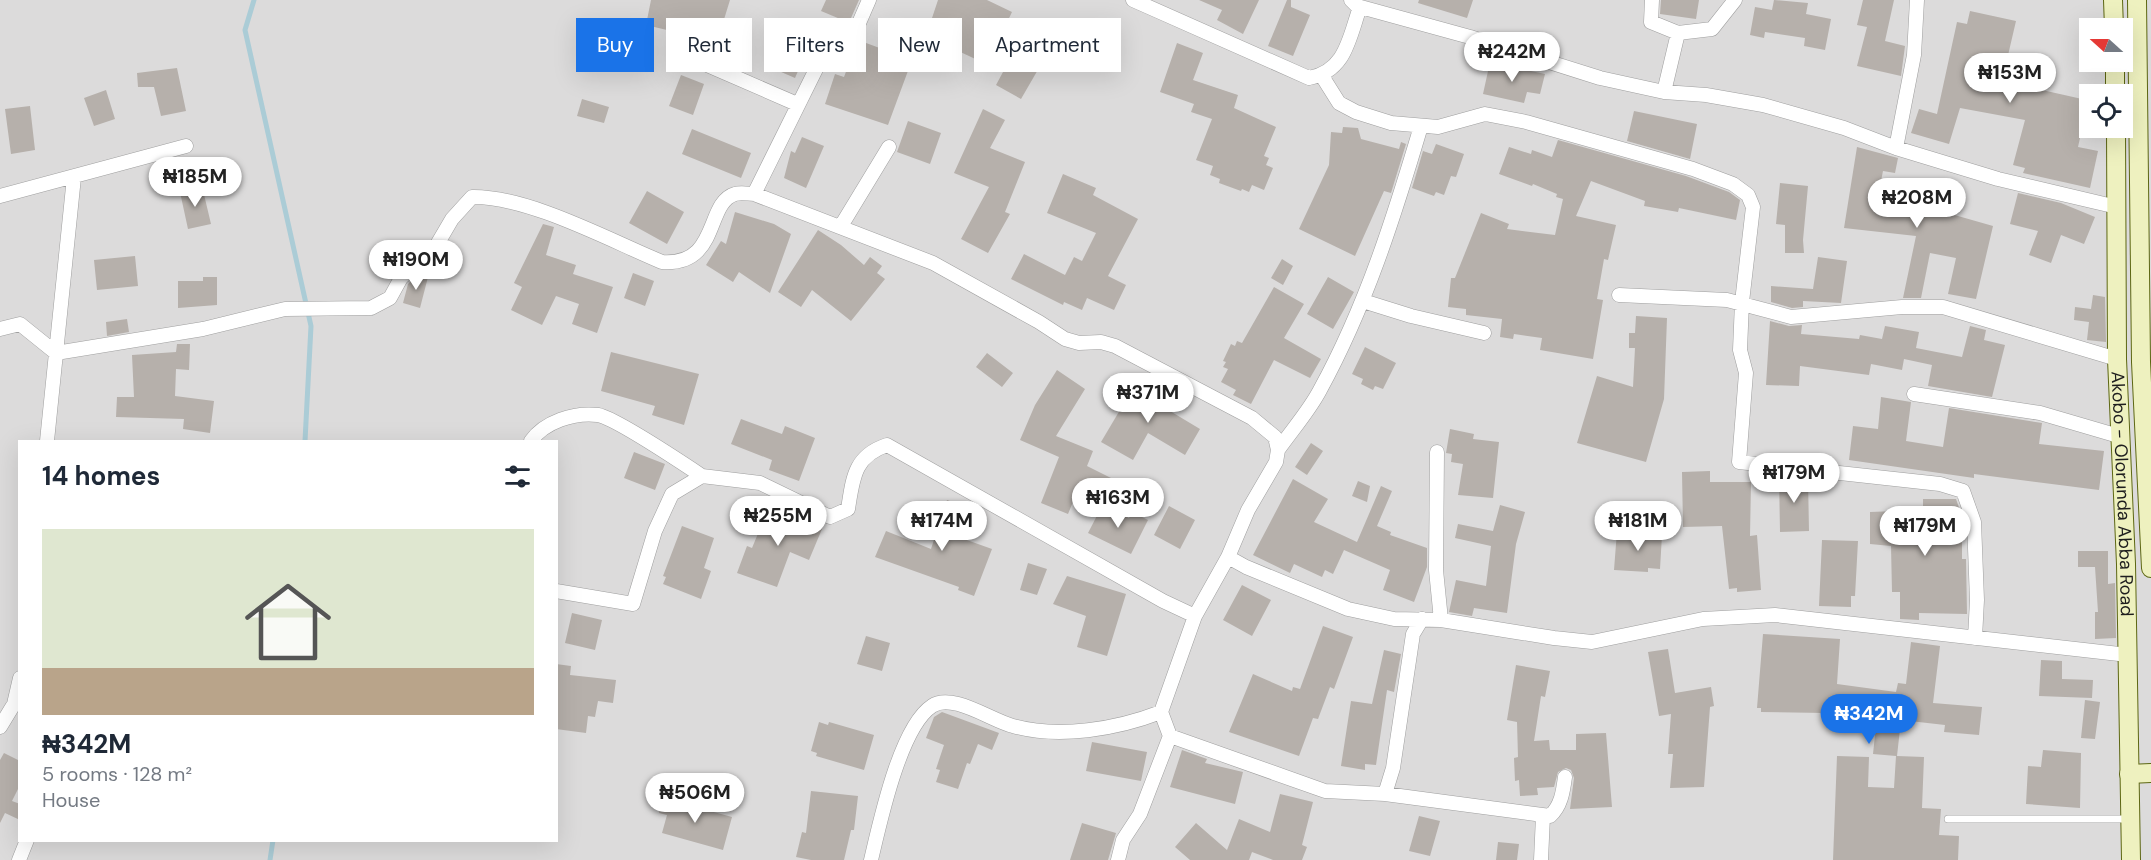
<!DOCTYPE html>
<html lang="en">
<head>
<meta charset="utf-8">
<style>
  body { margin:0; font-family:"DM Sans",sans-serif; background:#f2f2f3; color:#1f2937; height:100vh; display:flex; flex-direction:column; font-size:22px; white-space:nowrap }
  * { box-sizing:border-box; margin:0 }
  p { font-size:20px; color:#747a83 }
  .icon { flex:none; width:33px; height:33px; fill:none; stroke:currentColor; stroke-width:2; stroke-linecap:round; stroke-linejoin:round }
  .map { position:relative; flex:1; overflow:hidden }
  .sheet { position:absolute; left:18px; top:440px; width:540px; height:402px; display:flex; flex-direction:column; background:#fff; border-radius:0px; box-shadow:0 6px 24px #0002 }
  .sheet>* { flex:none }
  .guide { position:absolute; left:576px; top:18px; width:570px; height:54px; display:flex; gap:12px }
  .needle { width:39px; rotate:291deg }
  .buttons { position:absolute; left:2079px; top:18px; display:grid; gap:12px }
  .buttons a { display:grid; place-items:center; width:54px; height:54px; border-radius:0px; background:#fff; box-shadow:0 6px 24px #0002; font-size:30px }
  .price { position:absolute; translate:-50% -51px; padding:0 14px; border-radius:21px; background:#fff; color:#222; font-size:20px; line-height:39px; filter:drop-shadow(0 2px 3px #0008) }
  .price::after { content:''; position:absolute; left:50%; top:36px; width:18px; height:14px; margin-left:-9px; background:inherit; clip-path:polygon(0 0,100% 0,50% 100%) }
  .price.active { background:#1a73e8; color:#fff }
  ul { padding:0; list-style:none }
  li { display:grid; align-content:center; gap:12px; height:318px; padding:0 24px }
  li+li { border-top:2px solid #e0e1e3 }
  li span { display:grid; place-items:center; height:186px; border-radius:0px; color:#555 }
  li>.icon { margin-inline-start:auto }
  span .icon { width:108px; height:108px; fill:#fffc; stroke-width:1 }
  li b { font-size:26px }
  h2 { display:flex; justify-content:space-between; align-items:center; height:72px; padding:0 24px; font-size:26px }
  .tag { padding:0 21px; border-radius:0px; background:#fff; box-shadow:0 6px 24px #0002; font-size:21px; line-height:54px }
  .tag.active { background:#1a73e8; color:#fff }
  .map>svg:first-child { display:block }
  .residential { fill:#dcdbdb; fill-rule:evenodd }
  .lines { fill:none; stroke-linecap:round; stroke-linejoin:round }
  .stream { stroke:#abccd6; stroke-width:5 }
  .building { fill:#b6b0ab }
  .lane-casing { stroke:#9f9f9f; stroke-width:8 }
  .street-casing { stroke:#9f9f9f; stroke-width:15 }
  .secondary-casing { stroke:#5d6713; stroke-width:20 }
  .lane { stroke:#fff; stroke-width:7 }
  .street { stroke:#fff; stroke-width:14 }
  .secondary { stroke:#eef1bf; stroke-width:18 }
  .labels { text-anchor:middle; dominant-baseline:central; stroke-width:4.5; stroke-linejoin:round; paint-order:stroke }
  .street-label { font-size:18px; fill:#1e1e1e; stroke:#fff }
</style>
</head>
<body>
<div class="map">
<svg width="2151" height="860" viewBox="0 0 2151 860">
  <rect width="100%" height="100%" fill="#edebe5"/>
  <!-- residential -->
  <path class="residential" d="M0,0H2151V860H0ZM2090,28H2122V62H2090ZM2090,94H2122V128H2090ZM20,441H556V840H20Z"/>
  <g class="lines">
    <!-- stream -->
    <path class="stream" d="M254,0L245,30L311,326L305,441
      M270,860L273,840"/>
  </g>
  <!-- building -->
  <path class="building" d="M651,0H730L717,42L646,25Z
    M826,0H859L851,18L845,21L821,11Z
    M938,0H987L1012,12L1000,37L1043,61L1021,99L996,85L1003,72L954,49L949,64L920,54Z
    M1199,0H1259L1243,34L1217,20L1222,10Z
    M1287,0H1291V7L1310,15L1293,56L1268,46Z
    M1419,0H1473L1467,18L1418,3Z
    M1661,0H1699L1696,19L1660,14Z
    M1774,0L1808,3L1806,14L1831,19L1825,50L1804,46L1805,38L1765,32L1764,38L1750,35L1755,7L1772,10Z
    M1863,0H1894L1885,41L1905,46L1901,76L1857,66L1867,27L1857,25Z
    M1970,11L2016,21L2002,81L2082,99L2080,105L2087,106L2078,147L2098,151L2090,188L2023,173L2025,168L2013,165L2025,120L1960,108L1949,144L1911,133L1919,109L1937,114L1957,22L1967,24Z
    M785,19L815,32L795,78L765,65Z
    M858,40L912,60L888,125L825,104L835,74L844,77Z
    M1177,43L1203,53L1193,80L1238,95L1234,108L1276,127L1264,156L1269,158L1266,165L1273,168L1264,190L1252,185L1249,192L1242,189L1241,191L1219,183L1220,179L1210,175L1213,166L1196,160L1212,119L1191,112L1194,104L1160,92Z
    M1490,62L1545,74L1540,94L1527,92L1524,103L1483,94Z
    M177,68L186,111L161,116L154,87H138L137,73Z
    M681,75L704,84L693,115L669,106Z
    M106,90L115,119L94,126L84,98Z
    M582,99L609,107L604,123L577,116Z
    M30,106L35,150L11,154L5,109Z
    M983,109L1005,120L990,148L1025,162L1005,212L1010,214L988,253L961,239L989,187L954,173Z
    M1634,111L1697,124L1690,159L1627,141Z
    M908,121L941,133L930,164L897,152Z
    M1343,127L1358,128L1361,139L1399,149L1401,142L1406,144L1391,193L1384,191L1355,256L1299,229L1329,165L1331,132L1342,133Z
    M692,129L751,153L741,178L682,154Z
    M802,137L824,146L806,188L784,178L791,151L795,153Z
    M1558,140L1686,176L1729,192L1740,200L1736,220L1679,208L1678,212L1644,206L1645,201L1591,181L1576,216L1616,225L1608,260L1604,259L1597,299L1603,300L1593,359L1540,350L1542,338L1514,334L1513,339L1500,337L1502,319L1466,315V309L1448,307L1451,278H1455L1481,213L1509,224L1507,229L1555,235L1563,199L1556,197L1557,194L1533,184L1532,186L1499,174L1509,147L1531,154L1532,150L1552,157Z
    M1436,144L1464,154L1456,177L1451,176L1444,195L1436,192L1434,196L1412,188L1423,151L1432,154Z
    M1857,147L1898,158L1895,173L1883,171L1877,201L1908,204V209L1950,217L1951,214L1993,226L1976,299L1948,294L1956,258L1930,253L1921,298H1903L1916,236L1844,228Z
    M1063,174L1096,188L1093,195L1138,219L1108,276L1126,285L1114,310L1087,298L1082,310L1064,302L1063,305L1011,279L1024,254L1065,275L1074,257L1082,261L1096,233L1047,213Z
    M1780,183L1808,186L1803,240L1804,253H1785V225L1776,224Z
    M202,186L211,224L188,229L180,192Z
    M647,191L684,212L667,244L629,223Z
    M2018,193L2061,203L2095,217L2084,244L2061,235L2051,263L2029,255L2038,231L2010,224Z
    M735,212L774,224L791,234L770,293L739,272L733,282L706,265L721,241L726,244Z
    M543,224L554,227L546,255L576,265L573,274L613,287L597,333L572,324L579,304L556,296L542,325L511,310L522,287L514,283Z
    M818,230L841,245L864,265L870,257L882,266L877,273L885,279L851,321L812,290L801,307L778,292Z
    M135,256L138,286L97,290L94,260Z
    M1818,257L1847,261L1841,303L1803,301V307L1792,308L1771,302V286L1813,289Z
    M1282,259L1293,266L1283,285L1271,278Z
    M633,273L654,281L645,306L624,298Z
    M417,275L428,277L420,308L403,303L408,284Z
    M203,277H217V305L178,308V281H203Z
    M1328,277L1354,292L1333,329L1307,314Z
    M1274,287L1304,304L1284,338L1321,359L1310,378L1274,360L1251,404L1233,395L1236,390L1221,382L1228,369L1223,367L1226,362L1223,361L1231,344L1235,346L1237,341L1242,343Z
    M2093,295L2105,297L2106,342L2087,340L2089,322L2074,320L2075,307L2091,309Z
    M1636,316L1667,318L1664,399L1646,462L1577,443L1597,376L1633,387L1635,348H1629V333H1635Z
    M127,319L129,332L107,336L106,322Z
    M1770,321L1789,326L1802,325L1801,334L1859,339L1860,335L1882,339L1885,326L1919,332L1916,348L1962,357L1970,326L1986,330L1984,340L2005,345L1992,397L1928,386L1932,365L1904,359L1902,370L1871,364L1869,375L1800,366L1799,386L1766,385Z
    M177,344H190L189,370L176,369L175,396L214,401L210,433L183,429L184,419L116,417L117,397H134L132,355L176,352Z
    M1365,347L1396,363L1383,389L1375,386L1373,390L1361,384L1363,379L1352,374Z
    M611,352L699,374L684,425L652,415L655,406L601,391Z
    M987,353L1013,373L1002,387L976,367Z
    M1057,370L1085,389L1056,436L1093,451L1087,466L1111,478L1096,508L1075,497L1068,514L1041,503L1059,457L1020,440L1035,405Z
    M1139,378L1162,390L1155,402L1200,429L1185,455L1148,433L1133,460L1101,442Z
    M1881,397L1911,402L1906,441L1943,447L1949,408L2042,423L2039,444L2104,451L2099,490L1974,474V478L1849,460L1853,426L1878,429Z
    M741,419L782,434L785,426L815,438L799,481L769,470L772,460L731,444Z
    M1450,429L1474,434L1473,439L1499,442L1493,498L1458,495L1463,464L1451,462L1452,454L1446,453Z
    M1311,443L1323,451L1307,475L1295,467Z
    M634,452L665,464L655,490L624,478Z
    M1710,471V482H1751L1750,536L1757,535L1761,590L1737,592V588L1729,589L1722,526L1683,527L1682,472Z
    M1779,475L1808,479L1809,531L1780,532Z
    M1293,479L1328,499L1314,522L1357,542L1381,486L1392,491L1377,526L1391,532L1390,535L1427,548V567L1414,602L1383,590L1390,570L1344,550L1333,574L1325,570L1322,577L1294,564L1290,573L1253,555Z
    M1358,481L1370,486L1367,502L1352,496Z
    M1923,499H1956L1962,516V559H1966L1967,614L1919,613V620L1900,619V592H1892L1891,546L1870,544V512L1923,510Z
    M947,500L974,509L964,539L992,549L974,596L958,590L959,587L875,557L886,531L931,549Z
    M1103,504L1129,518L1132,512L1148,520L1131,554L1088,533Z
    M1500,505L1525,512L1516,544L1507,613L1474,608L1472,616L1449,612L1456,580L1486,586L1491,546L1455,538L1458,524L1493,531Z
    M1169,506L1195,520L1180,549L1154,535Z
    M769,507L822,529L809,560L790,552L777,587L737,573L747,546L752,548Z
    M682,526L714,538L704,568L711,571L701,599L663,584L666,577L663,576Z
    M1617,531L1662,535L1660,569L1648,568V572L1614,570Z
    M1822,540L1858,541L1855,596H1851V607L1819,606Z
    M2078,551H2108V584L2115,583L2116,638L2095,639V612H2098L2095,567H2078Z
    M1028,563L1047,569L1037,595L1020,590Z
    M1067,576L1126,594L1107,656L1077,647L1086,616L1053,604Z
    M1242,585L1271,600L1252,636L1223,620Z
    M572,613L602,620L595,650L565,643Z
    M1323,626L1353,637L1334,689L1330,687L1318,719L1313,718L1299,756L1229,732L1253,674L1292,691L1293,687L1300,689Z
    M1763,634L1840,639L1837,684L1896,692L1898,683L1906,684L1911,642L1940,646L1933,703L1982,707L1979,735L1944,732L1945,725L1901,720L1897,756L1924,757L1922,808L1941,809L1939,835L1959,836L1958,860H1833L1837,756L1869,757L1868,787L1894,788L1896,756L1873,754L1877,717L1825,711V713L1761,712V708H1757Z
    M866,636L890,643L882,671L857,664Z
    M1668,649L1675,693L1711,687L1714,706L1710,707L1704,787L1670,788L1673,754H1668L1671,714L1659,716L1648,652Z
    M1384,650L1401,654L1394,692L1387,690L1376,765L1365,764V770L1341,766L1351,701L1372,704Z
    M2041,660L2062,661V679L2093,680L2092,698L2039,696Z
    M556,664L571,666L570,675L616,680L613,703L598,701L595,717L588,716L586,733L556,729Z
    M1516,665L1550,671L1545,697L1541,696L1534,741L1549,740L1550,750H1576V734L1606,733L1612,807L1570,809L1574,778L1571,770L1566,768L1558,772L1554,787L1537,788L1538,795L1520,796L1519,780L1515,781L1514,758L1518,757L1517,722L1507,720Z
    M2085,700L2100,702L2095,739L2081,738Z
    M942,712L999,733L992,750L978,744L970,764L967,763L958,789L936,782L940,770L936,769L944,745L926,738L934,717Z
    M819,722L828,725L829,722L874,735L864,770L816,756L817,753L811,751Z
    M1092,742L1147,752L1141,781L1086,771Z
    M1182,750L1207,759L1205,763L1243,772L1235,804L1170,787Z
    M2043,750L2081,753L2080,808L2026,804L2028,766L2041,767Z
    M4,753L20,761V785L12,801L20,804V820L5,813L0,823V760Z
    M811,791L858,796L854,830H851L844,860H811L796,857L802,832L806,833Z
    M1280,794L1313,802L1302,845L1307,847L1302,860H1273L1252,852L1249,860H1190L1175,847L1196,823L1227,850L1239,819L1270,832Z
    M663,798L732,817L723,850L662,833L667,815L659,813Z
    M1419,816L1440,821L1430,856L1409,851Z
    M1082,823L1116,833L1108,860H1070Z
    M1498,842L1519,844L1517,860H1496Z"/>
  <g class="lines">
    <!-- lane casing -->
    <g class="lane-casing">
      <path id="lane" d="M1948,819H2130"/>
    </g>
    <!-- street casing -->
    <g class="street-casing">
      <path id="street" d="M1133,0L1309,78C1346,71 1349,38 1360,7
        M1351,0L1357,6L1470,37L1600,78L1664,92L1706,95L1763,105L1844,128L1896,148L1998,179L2117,207
        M1652,0L1651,22L1678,33L1712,29L1735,0
        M682,54L797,104
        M1322,76L1339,103L1356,112L1391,123L1438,127L1485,114L1526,122L1693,169L1733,184L1748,195L1753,207L1742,302L1740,350L1746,373L1739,462L1940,484L1963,491L1974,522L1977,600L1975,638
        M1664,92L1678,33
        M1896,148L1914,55L1917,0
        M754,194L829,43L859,23L869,0
        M0,196L186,146
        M841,226L889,147
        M1619,295L1727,300L1791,317L1902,307H1943L2117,359
        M1363,301L1411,316L1484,333
        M0,329L20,324L56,353L203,329L285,309L371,308L390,298L401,278L413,267L425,265L452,219L472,197C528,196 609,240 662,262C720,266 705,203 735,194C741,192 749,194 754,194L933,263L1039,322L1065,339L1079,343L1101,342L1115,346L1252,418L1275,437L1278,450L1276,462L1248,510L1228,557L1195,616L1161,712L1170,736L1140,814L1123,840L1118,860
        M1914,394L2040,413L2122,437
        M47,441L74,177
        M531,441C544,422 574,412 598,415C615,418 684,464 702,476
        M1278,450C1292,430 1309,411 1320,390C1366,306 1394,217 1421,126
        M1437,452L1436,570L1441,620
        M1228,557L1246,567L1348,609L1394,619L1441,620L1554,638L1592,642L1703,619L1775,615L2128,655
        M556,591L633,604L655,531L672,494L702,476L760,483L830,517L848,509C853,478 854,456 887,445L1163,601L1195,616
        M0,727L14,704L20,678
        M1170,736L1325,791L1385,794L1550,816C1561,806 1563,792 1565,777
        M1385,794L1393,768L1413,634L1422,619
        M19,860L27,840
        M871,860C880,822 900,727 932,706C952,692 992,721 1013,726C1059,739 1117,729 1161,712
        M1541,860L1543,816"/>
    </g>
    <!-- secondary casing -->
    <g class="secondary-casing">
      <g id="secondary">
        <path d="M2113,0L2114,28"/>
        <path d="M2137,0L2141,362L2151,568"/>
        <path d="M2115,62V94"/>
        <path id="s1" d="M2116,128L2117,359L2126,564L2131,860"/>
        <path d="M2129,774L2151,773"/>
      </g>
    </g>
    <!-- lane -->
    <use href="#lane" class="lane"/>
    <!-- street -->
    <use href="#street" class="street"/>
    <!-- secondary -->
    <use href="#secondary" class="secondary"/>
  </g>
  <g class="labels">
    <!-- street labels -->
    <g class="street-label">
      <text stroke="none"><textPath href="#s1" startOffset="366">Akobo - Olorunda Abba Road</textPath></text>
    </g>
  </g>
</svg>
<div class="buttons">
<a><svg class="needle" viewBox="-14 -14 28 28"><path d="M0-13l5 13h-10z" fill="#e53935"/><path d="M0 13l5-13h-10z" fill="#747a83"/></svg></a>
<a><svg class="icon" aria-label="locate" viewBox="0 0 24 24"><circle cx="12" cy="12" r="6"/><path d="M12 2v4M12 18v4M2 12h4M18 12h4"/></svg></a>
</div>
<b class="price" style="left:1512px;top:83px">₦242M</b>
<b class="price" style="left:2010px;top:104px">₦153M</b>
<b class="price" style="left:195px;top:208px">₦185M</b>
<b class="price" style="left:1917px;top:229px">₦208M</b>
<b class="price" style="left:416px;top:291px">₦190M</b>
<b class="price" style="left:1148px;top:424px">₦371M</b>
<b class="price" style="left:1794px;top:504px">₦179M</b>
<b class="price" style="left:1118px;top:529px">₦163M</b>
<b class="price" style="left:778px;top:547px">₦255M</b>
<b class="price" style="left:942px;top:552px">₦174M</b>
<b class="price" style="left:1638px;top:552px">₦181M</b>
<b class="price" style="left:1925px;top:557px">₦179M</b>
<b class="price active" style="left:1869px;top:745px">₦342M</b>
<b class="price" style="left:695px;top:824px">₦506M</b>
<div class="guide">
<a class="tag active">Buy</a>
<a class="tag">Rent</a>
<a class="tag">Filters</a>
<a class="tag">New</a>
<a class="tag">Apartment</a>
</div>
<section class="sheet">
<h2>14 homes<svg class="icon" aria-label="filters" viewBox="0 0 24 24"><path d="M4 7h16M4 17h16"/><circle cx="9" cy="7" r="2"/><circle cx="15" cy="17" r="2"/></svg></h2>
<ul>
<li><span style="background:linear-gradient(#dfe7d0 75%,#b9a48a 0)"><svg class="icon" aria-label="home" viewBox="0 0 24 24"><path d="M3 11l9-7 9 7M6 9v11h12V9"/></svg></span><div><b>₦342M</b><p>5 rooms · 128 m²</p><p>House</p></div></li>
</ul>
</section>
</div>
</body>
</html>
